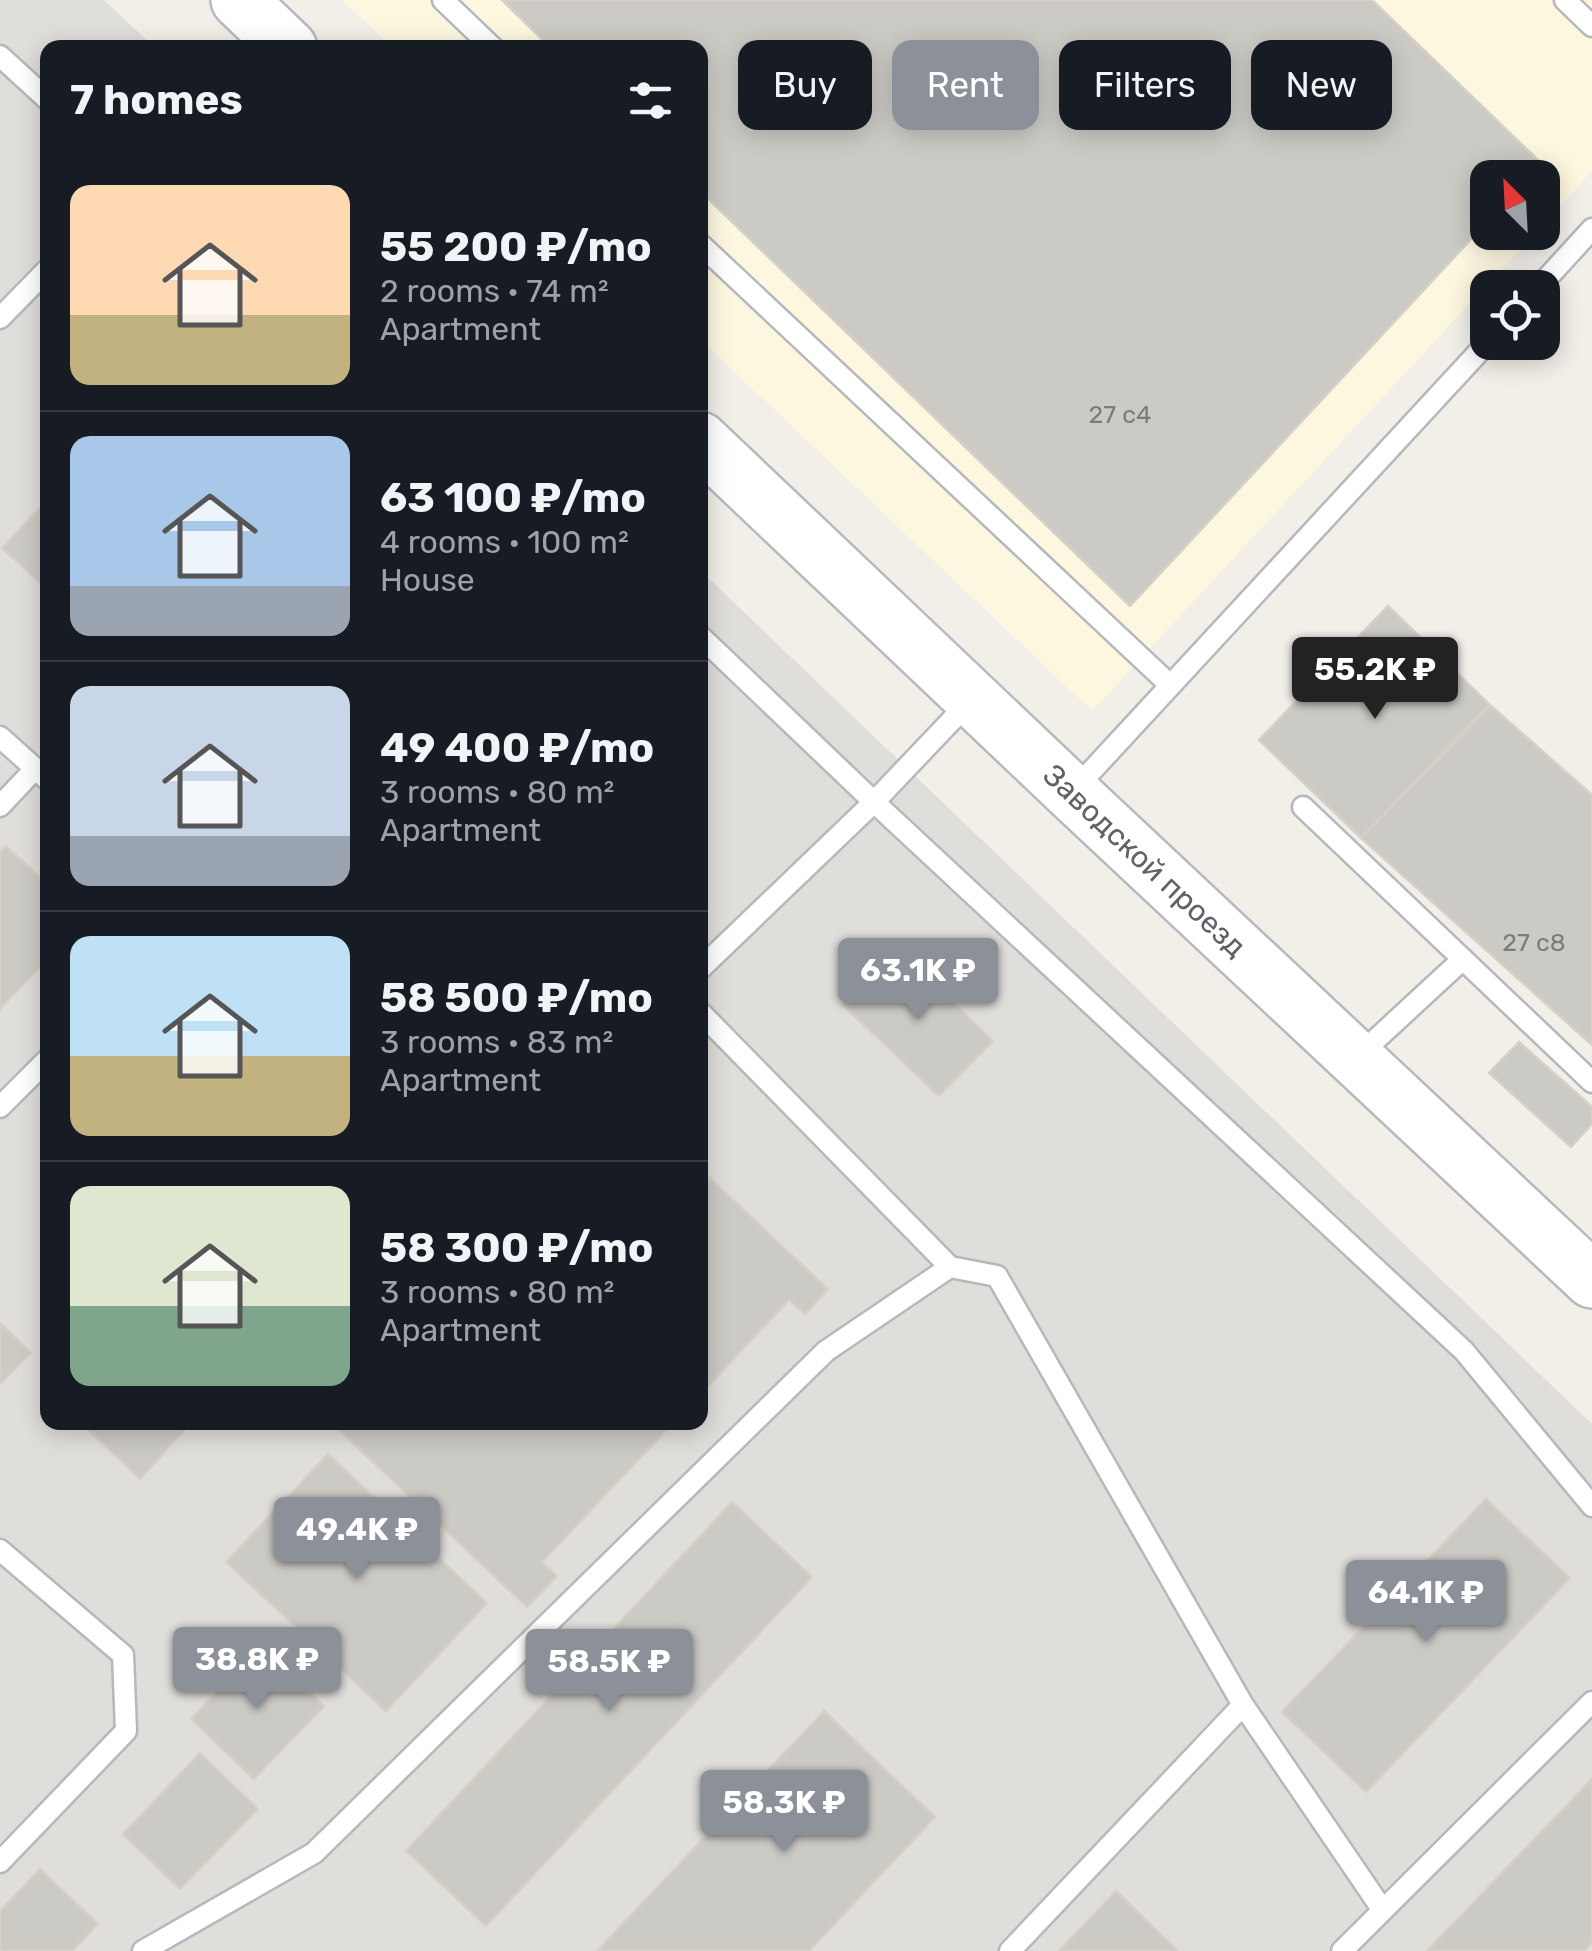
<!DOCTYPE html>
<html lang="en">
<head>
<meta charset="utf-8">
<style>
  body { margin:0; font-family:Rubik,sans-serif; background:#242831; color:#f1f3f6; height:100vh; display:flex; flex-direction:column; font-size:38px; white-space:nowrap }
  * { box-sizing:border-box; margin:0 }
  p { font-size:32px; color:#9ea1a6 }
  .icon { flex:none; width:55px; height:55px; fill:none; stroke:currentColor; stroke-width:2; stroke-linecap:round; stroke-linejoin:round }
  .map { position:relative; flex:1; overflow:hidden }
  .sheet { position:absolute; left:40px; top:40px; width:668px; height:1390px; display:flex; flex-direction:column; background:#171b24; border-radius:20px; box-shadow:0 5px 25px #0003 }
  .sheet>* { flex:none }
  .top-card { position:absolute; left:738px; top:40px; width:702px; height:90px; display:flex; gap:20px }
  .needle { width:65px; rotate:336deg }
  .controls { position:absolute; left:1470px; top:160px; display:grid; gap:20px }
  .controls a { display:grid; place-items:center; width:90px; height:90px; border-radius:20px; background:#171b24; box-shadow:0 5px 25px #0003; font-size:50px }
  .price { position:absolute; translate:-50% -85px; padding:0 22px; border-radius:10px; background:#8c9099; color:#fff; font-size:32px; line-height:65px; filter:drop-shadow(0 2px 5px #0008) }
  .price::after { content:''; position:absolute; left:50%; top:60px; width:30px; height:22px; margin-left:-15px; background:inherit; clip-path:polygon(0 0,100% 0,50% 100%) }
  .price.selected { background:#222; color:#fff }
  ul { padding:0; list-style:none }
  li { display:flex; align-items:center; gap:30px; height:250px; padding:0 30px }
  li+li { border-top:2px solid #363941 }
  li span { display:grid; place-items:center; flex:none; width:280px; height:200px; border-radius:20px; color:#555 }
  li>.icon { margin-inline-start:auto }
  span .icon { width:120px; height:120px; fill:#fffc; stroke-width:1 }
  li b { font-size:42px }
  h2 { display:flex; justify-content:space-between; align-items:center; height:120px; padding:0 30px; font-size:42px }
  .tag { padding:0 35px; border-radius:20px; background:#171b24; box-shadow:0 5px 25px #0003; font-size:35px; line-height:90px }
  .tag.selected { background:#8c9099; color:#fff }
  .map>svg:first-child { display:block }
  .commercial { fill:#fef7e0 }
  .industrial { fill:#e0deda }
  .building { fill:#cccac5; stroke:#d6d1c6; stroke-width:2.5 }
  .lines { fill:none; stroke-linecap:round; stroke-linejoin:round }
  .lane-casing { stroke:#b5b8bc; stroke-width:25 }
  .secondary-casing { stroke:#b6babf; stroke-width:60 }
  .lane { stroke:#fff; stroke-width:20 }
  .secondary { stroke:#fff; stroke-width:55 }
  .labels { text-anchor:middle; dominant-baseline:central; stroke-width:9; stroke-linejoin:round; paint-order:stroke }
  .number-label { font-size:25px; fill:#7a7d7f }
  .street-label { font-size:30px; fill:#5f6368; stroke:#fff }
</style>
</head>
<body>
<div class="map">
<svg width="1592" height="1951" viewBox="0 0 1592 1951">
  <rect width="100%" height="100%" fill="#f1efe8"/>
  <!-- commercial -->
  <path class="commercial" d="M342,0H1592V171L1543,225L1542,178H1488V232L1535,233L1092,711L700,339V48L392,47Z"/>
  <!-- industrial -->
  <path class="industrial" d="M0,0H104L154,47L48,48V1422H700V570L1592,1424V1951H0Z"/>
  <!-- building -->
  <path class="building" d="M502,0H1372L1541,163L1528,178H1488V221L1130,606L700,191V48H551Z
    M48,499V590L2,548Z
    M1388,606L1490,705L1361,838L1259,740Z
    M1490,705L1592,795V1045L1361,838Z
    M6,846L48,885V959L0,1009V852Z
    M898,949L993,1041L939,1096L843,1005Z
    M1519,1042L1592,1107V1124L1571,1147L1489,1073Z
    M700,1169L828,1289L805,1314L789,1300L700,1395Z
    M0,1323L31,1353L0,1384Z
    M80,1422H192L140,1479Z
    M348,1422H674L542,1562L557,1576L527,1607L340,1431Z
    M328,1454L487,1603L386,1711L226,1562Z
    M1486,1499L1570,1578L1366,1792L1282,1712Z
    M732,1502L812,1577L486,1926L406,1851Z
    M260,1646L324,1706L254,1779L191,1719Z
    M824,1711L935,1817L809,1951H597Z
    M200,1753L258,1809L180,1889L123,1834Z
    M1592,1779V1943L1584,1951H1427Z
    M40,1869L98,1924L72,1951H0V1911Z
    M1116,1891L1178,1951H1059Z"/>
  <g class="lines">
    <!-- lane casing -->
    <g class="lane-casing">
      <path id="lane" d="M443,0L493,48
        M1565,0L1592,26
        M0,56L48,100
        M700,244L1169,684
        M1538,288L1592,229
        M0,318L48,269
        M700,636L874,802L1464,1351L1592,1506
        M0,737L48,780
        M1073,791L1488,342
        M0,806L35,769
        M1303,807L1592,1082
        M700,969L874,802L971,700
        M700,1012L950,1267
        M1358,1056L1463,959
        M0,1107L48,1059
        M0,1550L123,1655L126,1731L0,1862
        M143,1951L314,1853L826,1351L950,1267L997,1276L1243,1705L1382,1909
        M1010,1951L1243,1705
        M1342,1951L1592,1702"/>
    </g>
    <!-- secondary casing -->
    <g class="secondary-casing">
      <g id="secondary">
        <path d="M239,0L289,48"/>
        <path id="s1" d="M700,440L1072,793L1592,1280"/>
      </g>
    </g>
    <!-- lane -->
    <use href="#lane" class="lane"/>
    <!-- secondary -->
    <use href="#secondary" class="secondary"/>
  </g>
  <g class="labels">
    <!-- number labels -->
    <g class="number-label">
      <text x="1120" y="414">27 с4</text>
      <text x="1534" y="942">27 с8</text>
    </g>
    <!-- street labels -->
    <g class="street-label">
      <text stroke="none"><textPath href="#s1" startOffset="612">Заводской проезд</textPath></text>
    </g>
  </g>
</svg>
<div class="controls">
<a><svg class="needle" viewBox="-14 -14 28 28"><path d="M0-13l5 13h-10z" fill="#e53935"/><path d="M0 13l5-13h-10z" fill="#9ea1a6"/></svg></a>
<a><svg class="icon" aria-label="locate" viewBox="0 0 24 24"><circle cx="12" cy="12" r="6"/><path d="M12 2v4M12 18v4M2 12h4M18 12h4"/></svg></a>
</div>
<b class="price selected" style="left:1375px;top:722px">55.2K ₽</b>
<b class="price" style="left:918px;top:1023px">63.1K ₽</b>
<b class="price" style="left:357px;top:1582px">49.4K ₽</b>
<b class="price" style="left:1426px;top:1645px">64.1K ₽</b>
<b class="price" style="left:257px;top:1712px">38.8K ₽</b>
<b class="price" style="left:609px;top:1714px">58.5K ₽</b>
<b class="price" style="left:784px;top:1855px">58.3K ₽</b>
<div class="top-card">
<a class="tag">Buy</a>
<a class="tag selected">Rent</a>
<a class="tag">Filters</a>
<a class="tag">New</a>
</div>
<section class="sheet">
<h2>7 homes<svg class="icon" aria-label="filters" viewBox="0 0 24 24"><path d="M4 7h16M4 17h16"/><circle cx="9" cy="7" r="2"/><circle cx="15" cy="17" r="2"/></svg></h2>
<ul>
<li><span style="background:linear-gradient(#ffd9b3 65%,#c2b280 0)"><svg class="icon" aria-label="home" viewBox="0 0 24 24"><path d="M3 11l9-7 9 7M6 9v11h12V9"/></svg></span><div><b>55 200 ₽/mo</b><p>2 rooms · 74 m²</p><p>Apartment</p></div></li>
<li><span style="background:linear-gradient(#a9c7e8 75%,#9aa5b1 0)"><svg class="icon" aria-label="home" viewBox="0 0 24 24"><path d="M3 11l9-7 9 7M6 9v11h12V9"/></svg></span><div><b>63 100 ₽/mo</b><p>4 rooms · 100 m²</p><p>House</p></div></li>
<li><span style="background:linear-gradient(#c9d6e8 75%,#9aa5b1 0)"><svg class="icon" aria-label="home" viewBox="0 0 24 24"><path d="M3 11l9-7 9 7M6 9v11h12V9"/></svg></span><div><b>49 400 ₽/mo</b><p>3 rooms · 80 m²</p><p>Apartment</p></div></li>
<li><span style="background:linear-gradient(#bfe0f5 60%,#c2b280 0)"><svg class="icon" aria-label="home" viewBox="0 0 24 24"><path d="M3 11l9-7 9 7M6 9v11h12V9"/></svg></span><div><b>58 500 ₽/mo</b><p>3 rooms · 83 m²</p><p>Apartment</p></div></li>
<li><span style="background:linear-gradient(#dfe7d0 60%,#7fa58c 0)"><svg class="icon" aria-label="home" viewBox="0 0 24 24"><path d="M3 11l9-7 9 7M6 9v11h12V9"/></svg></span><div><b>58 300 ₽/mo</b><p>3 rooms · 80 m²</p><p>Apartment</p></div></li>
</ul>
</section>
</div>
</body>
</html>
